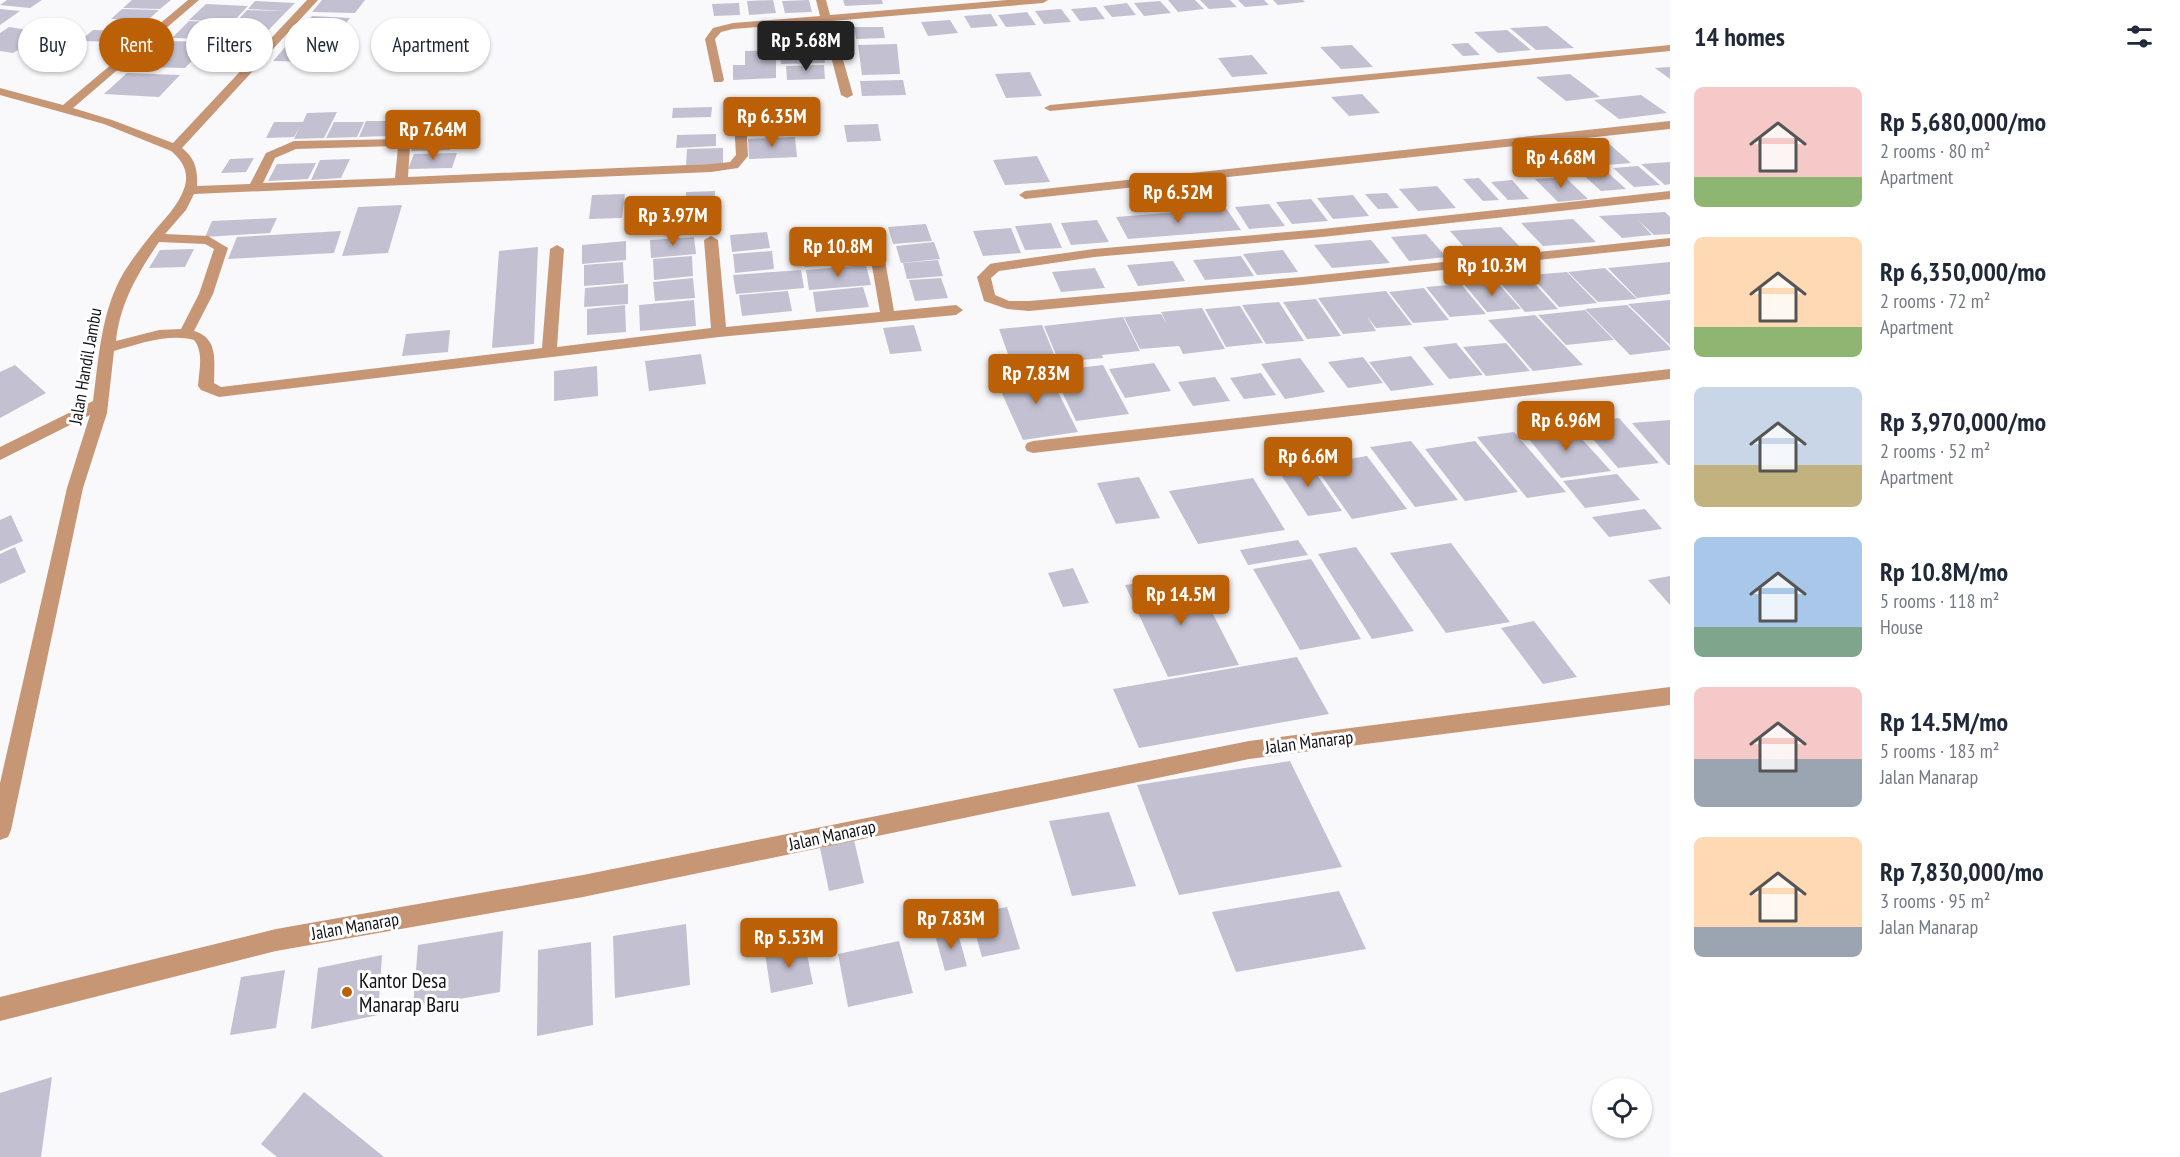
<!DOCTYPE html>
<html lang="en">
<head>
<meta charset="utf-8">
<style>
  body { margin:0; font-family:"PT Sans Narrow",sans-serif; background:#f6f6f7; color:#1f2937; height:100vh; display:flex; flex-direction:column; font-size:22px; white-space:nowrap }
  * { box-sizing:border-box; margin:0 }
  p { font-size:20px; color:#747a83 }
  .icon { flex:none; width:33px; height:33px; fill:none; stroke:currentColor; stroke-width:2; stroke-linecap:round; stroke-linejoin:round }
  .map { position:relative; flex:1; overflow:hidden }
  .sheet { display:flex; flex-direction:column; background:#fff; width:510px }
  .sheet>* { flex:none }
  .guide { position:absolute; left:18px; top:18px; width:570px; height:54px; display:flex; gap:12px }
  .tools { position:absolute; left:1592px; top:1078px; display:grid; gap:12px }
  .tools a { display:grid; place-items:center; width:60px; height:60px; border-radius:50%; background:#fff; box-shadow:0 2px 4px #0004; font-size:30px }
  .price { position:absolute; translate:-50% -51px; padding:0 14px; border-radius:6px; background:#bb6006; color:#fff; font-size:20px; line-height:39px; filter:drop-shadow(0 2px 3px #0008) }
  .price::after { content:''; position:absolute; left:50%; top:36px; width:18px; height:14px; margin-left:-9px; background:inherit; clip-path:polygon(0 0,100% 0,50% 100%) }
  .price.selected { background:#222; color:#fff }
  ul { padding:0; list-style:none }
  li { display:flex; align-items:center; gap:18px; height:150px; padding:0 24px }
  li span { display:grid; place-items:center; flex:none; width:168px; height:120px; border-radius:9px; color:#555 }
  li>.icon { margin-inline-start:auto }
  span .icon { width:72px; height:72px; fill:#fffc; stroke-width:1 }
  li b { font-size:26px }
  h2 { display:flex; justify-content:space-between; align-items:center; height:72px; padding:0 24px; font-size:26px }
  .pill { padding:0 21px; border-radius:27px; background:#fff; box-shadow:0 2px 4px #0004; font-size:21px; line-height:54px }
  .pill.selected { background:#bb6006; color:#fff }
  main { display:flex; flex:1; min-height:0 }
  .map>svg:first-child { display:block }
  .building { fill:#c3c0d1 }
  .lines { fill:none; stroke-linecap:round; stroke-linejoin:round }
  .street { fill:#c79675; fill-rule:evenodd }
  .poi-dot { fill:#bb6006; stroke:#fff; stroke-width:2 }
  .labels { text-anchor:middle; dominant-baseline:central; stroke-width:6; stroke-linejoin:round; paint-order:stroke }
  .street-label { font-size:18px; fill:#131218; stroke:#fff }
  .near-poi-label { font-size:21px; fill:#131218; stroke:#fff; text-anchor:start }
</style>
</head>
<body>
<main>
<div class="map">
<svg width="1670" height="1157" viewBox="0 0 1670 1157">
  <rect width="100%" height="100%" fill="#f9f9fc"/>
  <!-- building -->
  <path class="building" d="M7,0H42L30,8L0,5Z
    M132,0H171L160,9L123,8Z
    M322,0H365L355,13L312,12Z
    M773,0L776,13L749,15L747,1Z
    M809,0L812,12L785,13L782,1Z
    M843,0H882L883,4L845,6Z
    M1168,0H1195L1204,9L1178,12Z
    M1200,0H1230L1237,7L1209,9Z
    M1238,0H1264L1269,5L1245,7Z
    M1273,0H1303L1305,2L1278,5Z
    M255,1L295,3L287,11L248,9Z
    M1160,1L1171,13L1144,16L1134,3Z
    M739,3L740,15L714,16L712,4Z
    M1127,3L1136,15L1112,17L1103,6Z
    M206,4L248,6L233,22L189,20Z
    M1096,7L1105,19L1080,21L1071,9Z
    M0,9L20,11L0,25Z
    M122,9L159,10L148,20L111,19Z
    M1061,9L1071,22L1044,24L1035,11Z
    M247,10L287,11L258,41L219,40Z
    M1027,12L1036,25L1006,27L998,15Z
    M991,14L998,26L971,28L964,16Z
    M312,16L350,18L315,62L273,61Z
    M950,20L958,33L928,36L921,22Z
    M189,21L231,23L215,39L172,38Z
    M1547,26L1574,48L1536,50L1510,28Z
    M9,27L46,33L13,53L0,51V33Z
    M854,27H883L885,38L856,39Z
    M815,29L817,42L778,43L777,30Z
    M93,30L134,31L122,42L80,41Z
    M1507,30L1531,50L1498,53L1474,32Z
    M51,32L78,35L45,56L18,52Z
    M168,41L210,42L185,68L142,67Z
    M1468,43L1480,55L1463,56L1451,44Z
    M897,44L900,74L862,75L858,45Z
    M1352,45L1373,67L1341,69L1320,47Z
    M210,48L249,49L238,61L199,60Z
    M823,48L825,63L781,64L779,49Z
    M776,50V78L733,80V65H745V51Z
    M1252,55L1268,74L1232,77L1218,58Z
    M824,65L825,79L787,80L786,66Z
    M1670,67V79L1655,68Z
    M1030,72L1042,96L1006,98L995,74Z
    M127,73L180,75L159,97L104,94Z
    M1570,74L1600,97L1566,101L1536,77Z
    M903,80L906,95L862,96L860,81Z
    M1362,94L1380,113L1349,116L1331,97Z
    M1641,95L1667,113L1619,119L1594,100Z
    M780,104L782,116L752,118L751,106Z
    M712,107L711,117L672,118L673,108Z
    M452,110L443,134L410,135L420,111Z
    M337,112L324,138L294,139L299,128L294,137L266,138L274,122H303L307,113Z
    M366,121H393L387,136L359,137Z
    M783,121L784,134L754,135L753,122Z
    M334,122H364L357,137L326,138Z
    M878,124L881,141L847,142L844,125Z
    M716,134V146L676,148L677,135Z
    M455,136L450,150L411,151L417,137Z
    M795,137L797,157L749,159L748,139Z
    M1608,143L1631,163L1594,166L1572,146Z
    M723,148V164L686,165L687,149Z
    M457,153L452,168L408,169L414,154Z
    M1037,156L1050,182L1005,185L993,160Z
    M254,158L246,172L221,173L230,159Z
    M350,159L341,178L311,180L320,160Z
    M1670,162V184L1665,185L1641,164Z
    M316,163L308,179L268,181L277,164Z
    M1638,166L1660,185L1634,187L1613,168Z
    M1605,170L1626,189L1601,191L1580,172Z
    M1565,177L1588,199L1558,202L1535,179Z
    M1479,178L1499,200L1483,201L1463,179Z
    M1512,180L1529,199L1508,200L1491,182Z
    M1437,186L1456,208L1418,211L1399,189Z
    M715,191L714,227L684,228L686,192Z
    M1387,193L1399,208L1378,209L1365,194Z
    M625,194L622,218L589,219L592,195Z
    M1353,195L1369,216L1333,219L1317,198Z
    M1311,199L1328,221L1292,224L1276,202Z
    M1269,204L1285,226L1249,229L1235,207Z
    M402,205L388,253L342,256L358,207Z
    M1226,208L1241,230L1128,239L1116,217Z
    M1665,212L1670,217V234L1654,235L1638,220L1652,235L1622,238L1599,216Z
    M277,218L270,233L205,237L212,221Z
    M1573,219L1596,242L1543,246L1521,223Z
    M1097,220L1109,242L1071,245L1061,223Z
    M1051,223L1062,248L1025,250L1015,226Z
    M926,224L932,241L893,244L888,227Z
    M1501,227L1524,251L1471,255L1450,231Z
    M855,228L859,244L802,249L799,233Z
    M1011,228L1021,253L983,256L973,231Z
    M341,231L334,253L228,259L237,237Z
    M767,232L770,248L732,252L730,235Z
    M1426,234L1446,257L1409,261L1391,237Z
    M694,237L696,254L651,258L650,240Z
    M1371,240L1390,263L1332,268L1314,245Z
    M626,241V260L582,264V245Z
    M934,242L940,259L901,263L896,246Z
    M538,247L534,344L492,348L499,251Z
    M855,247L859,263L805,267L802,251Z
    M194,249L185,267L149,268L160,250Z
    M1283,250L1298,272L1257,275L1243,254Z
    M772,251L774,269L735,273L733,254Z
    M692,256L693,276L654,280L653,259Z
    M1241,256L1254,276L1205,280L1193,260Z
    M938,260L943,276L907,279L903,263Z
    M1173,261L1185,281L1138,286L1127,265Z
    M623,262L624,283L584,286V265Z
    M1670,262V294L1637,298L1608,268Z
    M866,265L871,285L809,290L806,270Z
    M1095,268L1105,288L1061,292L1052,272Z
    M1605,268L1637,299L1598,302L1568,272Z
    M801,270L804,288L736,294L733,275Z
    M1567,272L1597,303L1559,307L1530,275Z
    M1528,276L1558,309L1525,312L1496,278Z
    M693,278L695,298L655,301L653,282Z
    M941,278L948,298L915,301L909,280Z
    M1496,281L1521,309L1487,312L1464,284Z
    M628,284V304L584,307L585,288Z
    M1461,284L1486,314L1450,317L1426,287Z
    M863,287L869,307L816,312L813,292Z
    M1424,288L1449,320L1413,323L1389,292Z
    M788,291L792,311L742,316L739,295Z
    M1386,291L1412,325L1376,328L1367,316L1376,331L1343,334L1318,298Z
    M1316,299L1341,336L1307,339L1283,302Z
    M694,300L696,326L640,331L639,305Z
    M1670,300V345L1628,304Z
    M1279,302L1304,341L1266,344L1242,305Z
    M625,305L626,332L587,335V309Z
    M1627,305L1670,347V350L1630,355L1585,309Z
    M1240,306L1263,343L1226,347L1205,309Z
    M1202,308L1225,349L1183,354L1179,346L1140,349L1124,317L1161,314L1167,324L1161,312Z
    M1585,310L1614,340L1566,345L1538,315Z
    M1535,315L1583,365L1533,371L1488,320Z
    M1123,317L1140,351L1102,355L1103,358L1059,362L1044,326Z
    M914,325L922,351L890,354L883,328Z
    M1042,325L1058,364L1013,368L999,329Z
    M450,330L448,352L402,356L406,334Z
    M1456,343L1483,375L1449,379L1423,347Z
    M1506,343L1530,371L1486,376L1463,347Z
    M701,354L706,384L649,391L645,361Z
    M1411,356L1434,385L1391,391L1369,362Z
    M1363,357L1383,383L1348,388L1328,362Z
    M1300,358L1325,392L1285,399L1261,364Z
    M1154,363L1171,391L1125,398L1109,369Z
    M15,365L46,393L0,418V372Z
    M1103,365L1129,414L1076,421L1052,371Z
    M597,366L598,396L554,401V371Z
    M1047,370L1078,432L1023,440L995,378Z
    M1261,373L1276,395L1244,399L1230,378Z
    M1215,377L1230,401L1193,406L1178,382Z
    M1619,418L1659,463L1618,468L1579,423Z
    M1670,420V465H1668L1632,423Z
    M1570,426L1611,471L1561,478L1523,432Z
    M1514,432L1566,492L1527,498L1477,437Z
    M1411,441L1458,500L1415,507L1370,447Z
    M1475,441L1518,492L1465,501L1425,449Z
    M1367,456L1407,509L1352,519L1314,465Z
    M1306,459L1342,511L1308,516L1274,464Z
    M1617,474L1640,500L1585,508L1563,481Z
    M1139,477L1160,518L1116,524L1097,483Z
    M1253,478L1285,530L1198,544L1169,491Z
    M1645,509L1662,529L1609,537L1592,517Z
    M11,515L23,541L0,551V520Z
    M1298,540L1308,555L1248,565L1240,550Z
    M1451,543L1510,622L1446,633L1390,553Z
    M15,547L26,572L0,584V554Z
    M1356,547L1414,631L1372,639L1318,554Z
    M1311,559L1361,639L1300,650L1253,569Z
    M1073,568L1089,603L1063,607L1048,573Z
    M1193,575L1239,665L1168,677L1125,585Z
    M1670,576V605L1648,580Z
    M1534,621L1577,677L1543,684L1501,628Z
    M1297,657L1329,714L1139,748L1113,689Z
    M1290,761L1342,867L1179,895L1137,785Z
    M1109,812L1136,886L1072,896L1049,821Z
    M854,840L864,883L829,891L820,848Z
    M1339,891L1366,949L1236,972L1212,912Z
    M1007,907L1020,949L982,957L970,914Z
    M686,924L690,985L615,998L613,936Z
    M957,930L967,966L945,971L935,935Z
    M503,931L500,992L413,1007L418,945Z
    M899,941L913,993L848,1007L838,954Z
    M591,942L593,1025L537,1036L538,950Z
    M805,944L813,984L771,993L765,953Z
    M382,955L378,1015L311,1029L318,968Z
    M285,970L276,1028L230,1035L241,977Z
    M52,1077L41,1157H0V1093Z
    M304,1092L384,1157H277L261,1144Z"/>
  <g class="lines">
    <!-- street -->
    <path class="street" d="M188,0H199L73,108L112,120L173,143L307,0H318L182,148C195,158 198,170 197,186L250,184L266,153L294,141L402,139L410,145L408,177L711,164L730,162L736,155L734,122L740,118L746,122L748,156L738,168L711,172L194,194L186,210L165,234L208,236L228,248L213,294L194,331C219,338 214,362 214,383L221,387L542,348L550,249L557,245L564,249L557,347L711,328L704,240L711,236L718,240L726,327L880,312L866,232L873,228L880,232L894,311L956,305L963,310L956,315L719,337L219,397L201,390L198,386C199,371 204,352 194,340C169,333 138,344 114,351L107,413L83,488L11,830L8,837L0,840V783L67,488L90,415L0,460V447L93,401C99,357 101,311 124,272C132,260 141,247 151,235C163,220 179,206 185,186C189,171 182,160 171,151L104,124L0,95V88L63,105ZM396,146L398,147L395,178L263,183L275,158L296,149ZM159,242L205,244L214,249L199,294L181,329L159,330L116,341C120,303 138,273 159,242Z
      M816,0H826L830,15L1007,0H1048L1043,3L832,21L853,95L847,98L841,95L822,22L733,29L721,32L715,39L724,80L722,82H714L705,39L713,28L733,23L820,16Z
      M1670,45V51L1050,111L1044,108L1050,105Z
      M1670,121V129L1025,199L1019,195L1025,191Z
      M1670,191V199L1322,237L1094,257L999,271L991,278L995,295L1009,301H1029L1302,277L1670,238V246L1302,285L1029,311L1007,309L984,301L977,277L990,264L995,263L1094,249L1322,229Z
      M1670,369V379L1033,453L1027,451L1025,447L1027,443L1033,441Z
      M1670,687V705L1249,759L583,897L276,951L0,1021V997L276,929L583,875L1249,741Z"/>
  </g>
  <!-- markers -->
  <circle class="poi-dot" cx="347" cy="992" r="6"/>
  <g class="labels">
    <!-- street labels -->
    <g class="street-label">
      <text transform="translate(85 366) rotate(-80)">Jalan Handil Jambu</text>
      <text transform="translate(1309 742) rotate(-7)">Jalan Manarap</text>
      <text transform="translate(832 835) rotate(-12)">Jalan Manarap</text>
      <text transform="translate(355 926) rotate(-10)">Jalan Manarap</text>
    </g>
    <!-- near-poi labels -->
    <g class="near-poi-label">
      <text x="359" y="980">Kantor Desa<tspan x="359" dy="24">Manarap Baru</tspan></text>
    </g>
  </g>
</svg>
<div class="tools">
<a><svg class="icon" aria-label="locate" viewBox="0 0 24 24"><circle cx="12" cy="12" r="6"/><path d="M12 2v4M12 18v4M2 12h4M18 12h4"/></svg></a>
</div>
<b class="price selected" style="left:806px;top:72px">Rp 5.68M</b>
<b class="price" style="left:772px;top:148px">Rp 6.35M</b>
<b class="price" style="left:433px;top:161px">Rp 7.64M</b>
<b class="price" style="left:1561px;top:189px">Rp 4.68M</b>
<b class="price" style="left:1178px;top:224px">Rp 6.52M</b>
<b class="price" style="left:673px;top:247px">Rp 3.97M</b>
<b class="price" style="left:838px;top:278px">Rp 10.8M</b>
<b class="price" style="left:1492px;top:297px">Rp 10.3M</b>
<b class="price" style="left:1036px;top:405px">Rp 7.83M</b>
<b class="price" style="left:1566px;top:452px">Rp 6.96M</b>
<b class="price" style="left:1308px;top:488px">Rp 6.6M</b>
<b class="price" style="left:1181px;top:626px">Rp 14.5M</b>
<b class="price" style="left:951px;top:950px">Rp 7.83M</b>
<b class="price" style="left:789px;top:969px">Rp 5.53M</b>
<div class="guide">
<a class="pill">Buy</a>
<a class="pill selected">Rent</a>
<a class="pill">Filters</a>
<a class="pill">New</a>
<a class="pill">Apartment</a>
</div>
</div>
<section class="sheet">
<h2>14 homes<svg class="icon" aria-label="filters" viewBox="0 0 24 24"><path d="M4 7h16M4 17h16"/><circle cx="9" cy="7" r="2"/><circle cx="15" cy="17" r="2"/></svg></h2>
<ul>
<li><span style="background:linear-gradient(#f6c9c9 75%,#8fb573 0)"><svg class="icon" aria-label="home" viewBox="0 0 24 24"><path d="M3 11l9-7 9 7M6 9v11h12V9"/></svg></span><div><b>Rp 5,680,000/mo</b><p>2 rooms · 80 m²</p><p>Apartment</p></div></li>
<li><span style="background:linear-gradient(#ffd9b3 75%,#8fb573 0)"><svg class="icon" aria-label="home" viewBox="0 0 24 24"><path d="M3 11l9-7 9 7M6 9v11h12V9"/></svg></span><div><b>Rp 6,350,000/mo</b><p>2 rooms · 72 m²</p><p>Apartment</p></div></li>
<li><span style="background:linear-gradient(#c9d6e8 65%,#c2b280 0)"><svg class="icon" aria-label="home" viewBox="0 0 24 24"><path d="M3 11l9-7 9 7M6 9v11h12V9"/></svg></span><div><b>Rp 3,970,000/mo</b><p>2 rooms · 52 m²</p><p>Apartment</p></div></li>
<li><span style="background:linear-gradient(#a9c7e8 75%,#7fa58c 0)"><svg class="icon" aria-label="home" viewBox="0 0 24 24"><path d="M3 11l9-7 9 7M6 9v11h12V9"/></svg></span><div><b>Rp 10.8M/mo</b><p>5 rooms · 118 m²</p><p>House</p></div></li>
<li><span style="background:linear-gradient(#f6c9c9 60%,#9aa5b1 0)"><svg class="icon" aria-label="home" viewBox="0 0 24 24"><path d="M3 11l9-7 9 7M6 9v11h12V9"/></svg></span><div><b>Rp 14.5M/mo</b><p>5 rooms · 183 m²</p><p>Jalan Manarap</p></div></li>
<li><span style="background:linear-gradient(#ffd9b3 75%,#9aa5b1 0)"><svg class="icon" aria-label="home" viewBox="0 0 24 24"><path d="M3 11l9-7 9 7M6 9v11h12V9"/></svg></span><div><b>Rp 7,830,000/mo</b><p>3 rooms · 95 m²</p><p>Jalan Manarap</p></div></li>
</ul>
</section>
</main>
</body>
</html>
